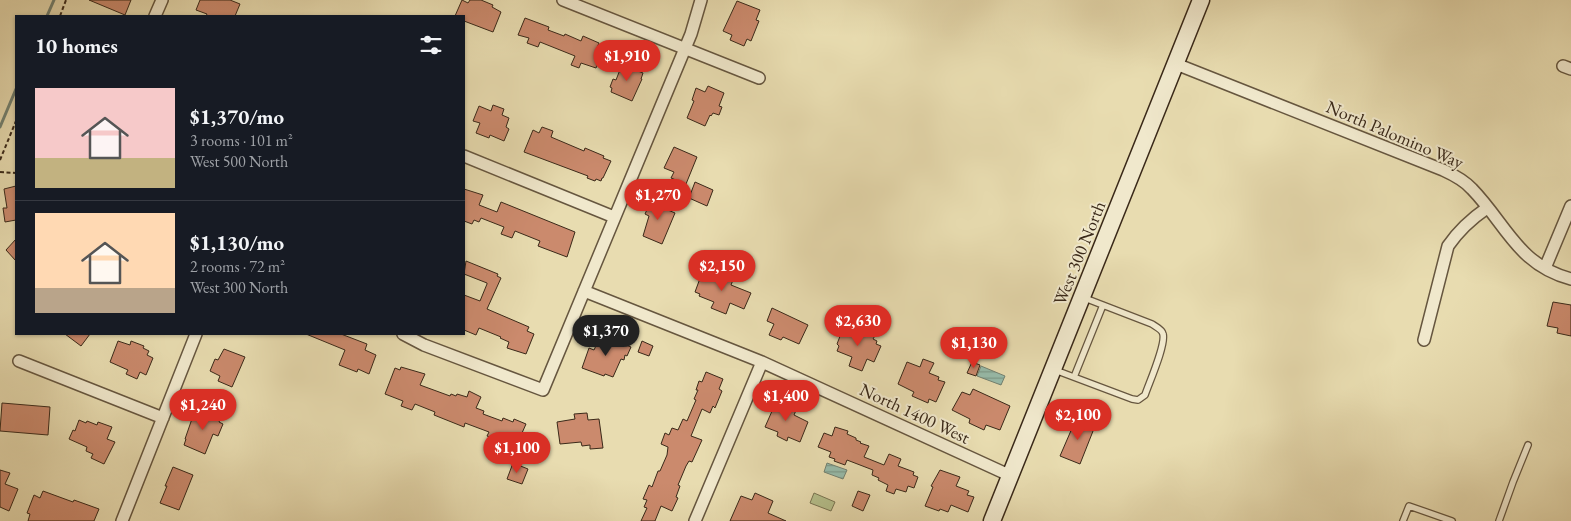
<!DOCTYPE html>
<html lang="en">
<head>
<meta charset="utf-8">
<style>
  body { margin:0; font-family:"EB Garamond",serif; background:#20242c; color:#f1f3f6; height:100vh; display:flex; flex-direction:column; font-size:19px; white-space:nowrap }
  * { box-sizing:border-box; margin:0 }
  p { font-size:16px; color:#9ea1a6 }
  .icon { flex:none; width:28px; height:28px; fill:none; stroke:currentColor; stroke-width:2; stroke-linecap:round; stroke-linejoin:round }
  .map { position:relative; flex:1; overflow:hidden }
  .sheet { position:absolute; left:15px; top:15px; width:450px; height:320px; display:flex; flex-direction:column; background:#171b24; border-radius:0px; box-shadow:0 1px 4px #0004 }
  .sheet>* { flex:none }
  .price { position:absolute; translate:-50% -42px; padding:0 11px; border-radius:18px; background:#d93025; color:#fff; font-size:16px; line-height:32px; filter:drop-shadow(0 1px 2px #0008) }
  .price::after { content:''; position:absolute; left:50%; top:30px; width:15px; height:11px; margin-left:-8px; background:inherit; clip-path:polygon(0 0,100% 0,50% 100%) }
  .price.on { background:#222; color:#fff }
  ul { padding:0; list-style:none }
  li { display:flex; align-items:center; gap:15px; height:125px; padding:0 20px }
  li+li { border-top:1px solid #363941 }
  li span { display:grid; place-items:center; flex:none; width:140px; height:100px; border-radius:0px; color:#555 }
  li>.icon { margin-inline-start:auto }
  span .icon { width:60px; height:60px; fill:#fffc; stroke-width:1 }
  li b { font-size:21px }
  h2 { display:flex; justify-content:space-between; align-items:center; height:60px; padding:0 20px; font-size:21px }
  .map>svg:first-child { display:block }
  .green { fill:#b5c08c; stroke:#787452 }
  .water { fill:url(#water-rules); stroke:#728171 }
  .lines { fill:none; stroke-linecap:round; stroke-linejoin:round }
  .stream { stroke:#728171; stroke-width:3 }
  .building { fill:#cb8a6d; stroke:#3a2919 }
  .lane-casing { stroke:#66563f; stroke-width:8 }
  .street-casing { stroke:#66563f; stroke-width:14 }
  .secondary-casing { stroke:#3a2919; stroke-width:19 }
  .path { stroke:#3a2919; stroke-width:2; stroke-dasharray:4 2.5; stroke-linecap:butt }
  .lane { stroke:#f0e8cc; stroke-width:5.5 }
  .street { stroke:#f0e8cc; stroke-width:11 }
  .secondary { stroke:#f0e8cc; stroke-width:16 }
  .labels { text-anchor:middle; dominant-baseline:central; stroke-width:4; stroke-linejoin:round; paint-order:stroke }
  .street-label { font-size:18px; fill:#3a2919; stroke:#f0e8cc }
</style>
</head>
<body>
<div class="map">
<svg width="1571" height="521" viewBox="0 0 1571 521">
  <defs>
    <pattern id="water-rules" width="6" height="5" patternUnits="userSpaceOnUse" patternTransform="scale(1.25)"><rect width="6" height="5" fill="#97bcab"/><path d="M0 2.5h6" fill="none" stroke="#7c998a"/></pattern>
  </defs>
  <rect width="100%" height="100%" fill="#e8dcb0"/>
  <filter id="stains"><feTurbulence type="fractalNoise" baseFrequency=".004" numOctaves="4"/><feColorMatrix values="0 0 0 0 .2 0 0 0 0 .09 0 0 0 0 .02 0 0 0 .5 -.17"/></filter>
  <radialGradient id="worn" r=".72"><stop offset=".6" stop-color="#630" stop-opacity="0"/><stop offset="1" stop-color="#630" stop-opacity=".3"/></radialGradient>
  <!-- green -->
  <path class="green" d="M814,493L835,502L831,511L810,503Z"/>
  <!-- water -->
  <path class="water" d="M981,366L1005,376L1001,385L977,376Z
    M827,463L847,470L843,479L824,472Z"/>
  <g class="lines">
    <!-- stream -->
    <path class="stream" d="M47,16L54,0
      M0,127L16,89"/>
  </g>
  <!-- building -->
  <path class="building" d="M89,0H131L125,15Z
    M200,0H230L240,4L235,16H206L207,14L196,10Z
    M462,0L468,3L470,0H481L493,5L492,7L501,12L493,32L464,21V16H455Z
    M737,1L760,10L756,20L759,21L751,41L747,39L744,46L730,40L732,35L723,31Z
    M525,18L549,27L548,30L564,36L565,34L581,41L583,36L599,43L597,48L604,51L596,68L581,63L579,68L571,65L575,56L540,42L538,47L527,43L529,38L518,35Z
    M623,62L639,68L638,71L643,73L641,79H642L632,101L611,92L612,88L610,87L613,79L616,80Z
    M708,86L724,93L719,106L722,107L719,115L713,113L711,116L710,115L705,126L687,118L694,101L692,100L696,88L705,92Z
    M493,105L504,109L502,115L509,118L506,127L509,129L504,141L490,135L489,138L476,133L480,123L473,121L479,106L491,111Z
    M542,127L553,131L551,137L584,151L585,148L604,156L603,158L611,161L603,178H602L601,181L596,179L595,181L587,178L588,176L524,152L533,130L539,133Z
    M674,147L697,157L686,184L671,178L674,172L664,168Z
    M695,182L713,190L707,206L689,198Z
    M16,186V220L5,222L3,208H7L4,189Z
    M464,189L483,195L479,205L497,212L501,202L575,232L567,257L538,246L540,241L515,231L512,238L501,234L504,227L481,218L479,222L474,220L472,224L464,221Z
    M657,198L670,203L668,210L675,213L662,244L643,236L649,216L645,214L650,203L654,205Z
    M16,239V261L6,250Z
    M466,261L498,274L497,276L501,278L487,309L529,327L527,331L534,334L526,354L507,348L509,342L500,338L501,337L479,328L476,335L464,330V295L480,301L487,284V283L464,274Z
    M717,272L733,280L731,285L751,293L744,309L730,303L726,314L711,308L714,302L699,296L700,294L695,292L702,273L715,278Z
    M1553,302L1571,305V336L1557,333L1558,328L1547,326Z
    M772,308L808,325L799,344L783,337L781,340L769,335L774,324L767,321Z
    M844,326L863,334L864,329L876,334L873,339L877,341L876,344L881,346L874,362L867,359L862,371L849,366L852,357L837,351L839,346L837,344Z
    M65,334H90L81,346Z
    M306,334H341L367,344L365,350L376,355L369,374L358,369L357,372L339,365L345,350Z
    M600,337L610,341V339L631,347L627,356L625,355L624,360L621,359L613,377L605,374L604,376L582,368L589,348L594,350Z
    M118,341L130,345L131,341L144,346L143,348L149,351L147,355L153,358L146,375L140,372L137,379L126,374L128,370L110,362Z
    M642,341L653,346L649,356L638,352Z
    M224,349L245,357L232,387L218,381L220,376L210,371L215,359L218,360Z
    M923,359L934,363L929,373L939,377L938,380L945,382L936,402L929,399L928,403L912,396L914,392L898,384L907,362L920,367Z
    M972,362L980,365L976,376L967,373Z
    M401,367L425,374L420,385L450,396L451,394L456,396L457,394L467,397L469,391L481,397L476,408L484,411L483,414L502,421L503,418L513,422L514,419L526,424L522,433L530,436L521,457L502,449L505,443L487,436L489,432L465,423L464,427L434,415L435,412L415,404L412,410L401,406L403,401L385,394L395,368L400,370Z
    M706,372L723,379L719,389L722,391L715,408L713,406L710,413L702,409L691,436L702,440L692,462L689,461L686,466L678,485L680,486L676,497L678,498L672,511L661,506L655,521H641L647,508L644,507L647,500L643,499L649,485L652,487L658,471H660L667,455L668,447L661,444L665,433L669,435L672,428L678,430L683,419L687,421L696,400L694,399L698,390H696L699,381L702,382Z
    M973,389L1010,406L1000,430L986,425L984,430L969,423L970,419L952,410L962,392L970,395Z
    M776,402L782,404L783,402L797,408L794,415L808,422L800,442L788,437L787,441L777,436L778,432L765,427Z
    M2,403L50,407L48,435L0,431Z
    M206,411L221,417L219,422L223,424L218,436L213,434L205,454L184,445L186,439H185L194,413L204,417Z
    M587,413L588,420L599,419L603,448L590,449V445L582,446L581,442L560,444L557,422L575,419L574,414Z
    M1076,419L1095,426L1080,464L1060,456Z
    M79,420L86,423L87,421L97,425L98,422L112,427L107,439L115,442L104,464L91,458L93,454L86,451L87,447L69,439L73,430L75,431Z
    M835,427L848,431L847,434L856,438V440L861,442L860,443L869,446L864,457L884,465L889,454L901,459L898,466L914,472L913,475L918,477L914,488L908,486L906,492L896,489L894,494L886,491L888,485L878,480L879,478L872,475L873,470L847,460L845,465L834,461L835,459L829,457L831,452L818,447L824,433L832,436Z
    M513,463L528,469L522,484L507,479Z
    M173,467L193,475L179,510L160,503L167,486H165Z
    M0,470L10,473L5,484L18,489L9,511L0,507Z
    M940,470L960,477L956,486L969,491L967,495L974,497L968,512L951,505L948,512L940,509L939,511L925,506L933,487L931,486Z
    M43,491L73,502L74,500L99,509L94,521H28L30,514L27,513L34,495L40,498Z
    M858,491L870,495L863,511L852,506Z
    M755,493L773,501L768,513L786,521H730L741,496L752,500Z"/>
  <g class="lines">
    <!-- lane casing -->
    <g class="lane-casing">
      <path id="lane" d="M1055,370L1132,399L1138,400L1145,395C1149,383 1166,345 1163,334C1162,329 1156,327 1152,324L1082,297
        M1074,377L1103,305
        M1403,521L1409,506L1452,521
        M1499,521L1513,482L1528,445"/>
    </g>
    <!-- street casing -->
    <g class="street-casing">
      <path id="street" d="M563,0L759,78
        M155,16L162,0
        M1176,64L1443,170C1454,175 1464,180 1472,189C1506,224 1518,265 1571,279
        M1563,66L1571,69
        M464,156L614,217
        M1545,268L1571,206
        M584,291L762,362L1011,476
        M403,334L424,345L543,390L691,34L701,0
        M1424,340L1448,246C1459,230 1471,219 1487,208
        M19,361L163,418
        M122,521L196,334
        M695,521L762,362"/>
    </g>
    <!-- secondary casing -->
    <g class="secondary-casing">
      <path id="secondary" d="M992,521L1201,0"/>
    </g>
    <!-- path -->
    <path class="path" d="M60,16L66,0
      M0,160L16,121
      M0,172L16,173"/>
    <!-- lane -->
    <use href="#lane" class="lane"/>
    <!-- street -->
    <use href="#street" class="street"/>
    <!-- secondary -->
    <use href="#secondary" class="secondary"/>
  </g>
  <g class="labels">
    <!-- street labels -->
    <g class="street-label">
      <text transform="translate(1395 134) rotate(23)">North Palomino Way</text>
      <text transform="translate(1079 253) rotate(-68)">West 300 North</text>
      <text transform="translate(915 413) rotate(25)">North 1400 West</text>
    </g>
  </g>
  <rect width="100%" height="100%" filter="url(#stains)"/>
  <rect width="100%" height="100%" fill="url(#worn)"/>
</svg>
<b class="price" style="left:627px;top:82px">$1,910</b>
<b class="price" style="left:658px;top:221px">$1,270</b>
<b class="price" style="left:722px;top:292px">$2,150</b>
<b class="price" style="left:858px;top:347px">$2,630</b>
<b class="price on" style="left:606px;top:357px">$1,370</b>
<b class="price" style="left:974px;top:369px">$1,130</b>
<b class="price" style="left:786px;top:422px">$1,400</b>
<b class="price" style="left:203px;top:431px">$1,240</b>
<b class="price" style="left:1078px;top:441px">$2,100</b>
<b class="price" style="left:517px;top:474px">$1,100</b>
<section class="sheet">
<h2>10 homes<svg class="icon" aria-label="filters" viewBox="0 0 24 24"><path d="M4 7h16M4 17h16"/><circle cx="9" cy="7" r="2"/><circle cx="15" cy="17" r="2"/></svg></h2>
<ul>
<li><span style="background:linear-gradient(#f6c9c9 70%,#c2b280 0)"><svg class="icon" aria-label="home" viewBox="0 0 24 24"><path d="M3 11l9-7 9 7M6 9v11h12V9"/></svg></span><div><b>$1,370/mo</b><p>3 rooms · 101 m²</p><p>West 500 North</p></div></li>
<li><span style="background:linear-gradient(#ffd9b3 75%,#b9a48a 0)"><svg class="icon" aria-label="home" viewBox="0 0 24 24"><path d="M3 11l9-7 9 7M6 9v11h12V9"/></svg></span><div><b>$1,130/mo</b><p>2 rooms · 72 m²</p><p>West 300 North</p></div></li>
</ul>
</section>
</div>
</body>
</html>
